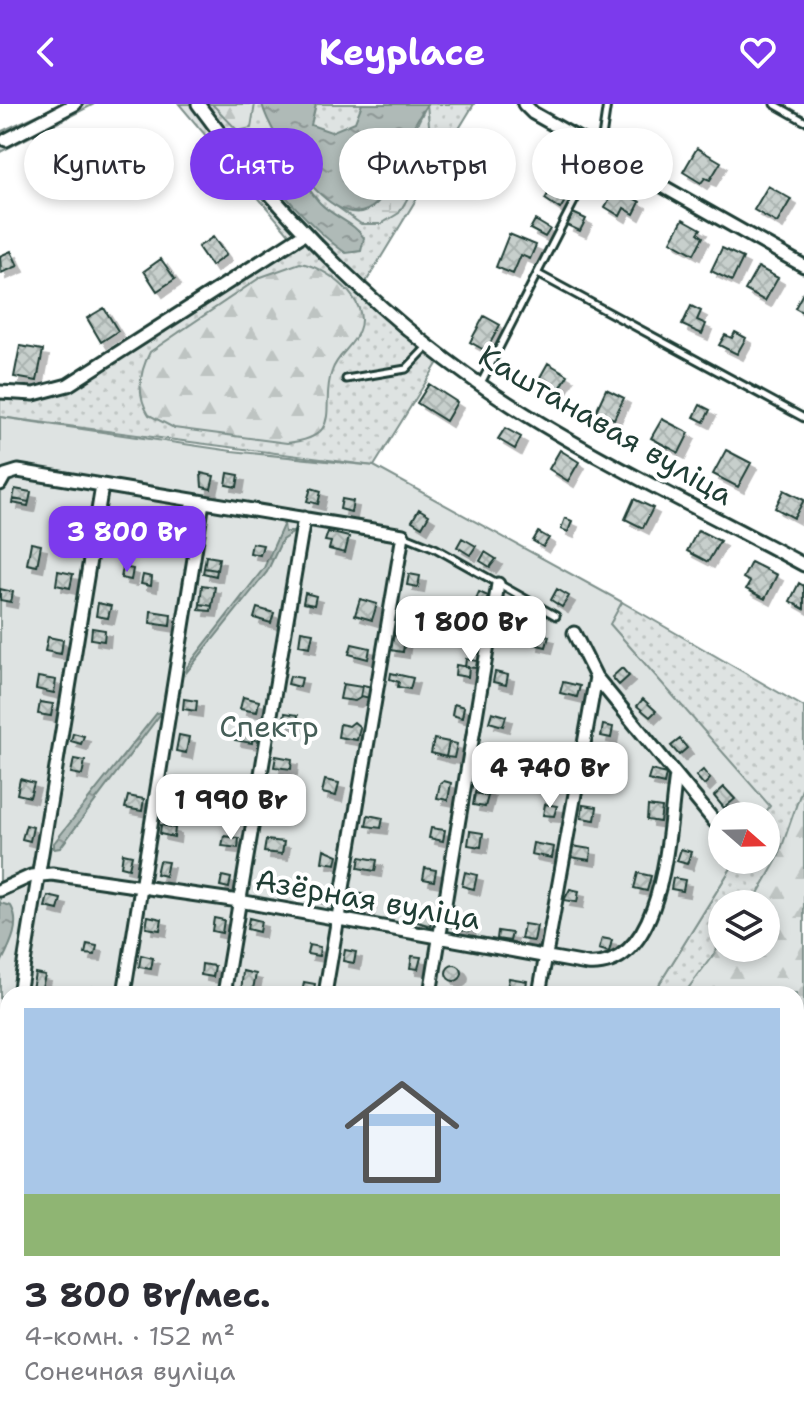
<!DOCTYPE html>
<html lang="ru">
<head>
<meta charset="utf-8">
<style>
  body { margin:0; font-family:"Shantell Sans",sans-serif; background:#f7f7f7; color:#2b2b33; height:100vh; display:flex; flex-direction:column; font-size:30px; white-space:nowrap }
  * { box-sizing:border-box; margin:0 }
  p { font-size:26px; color:#7c7c81 }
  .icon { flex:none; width:44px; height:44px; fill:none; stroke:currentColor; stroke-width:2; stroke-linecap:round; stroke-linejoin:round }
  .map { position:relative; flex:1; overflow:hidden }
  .panel { position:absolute; left:0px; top:882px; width:804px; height:440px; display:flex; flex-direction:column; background:#fff; border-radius:24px 24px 0 0; box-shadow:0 4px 12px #0003 }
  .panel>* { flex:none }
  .top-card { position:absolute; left:24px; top:24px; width:756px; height:72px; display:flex; gap:16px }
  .needle { width:52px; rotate:110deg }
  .tools { position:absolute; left:708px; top:698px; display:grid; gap:16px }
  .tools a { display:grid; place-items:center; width:72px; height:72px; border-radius:50%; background:#fff; box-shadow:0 4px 12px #0003; font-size:40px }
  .price { position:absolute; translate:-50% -68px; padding:0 18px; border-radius:16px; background:#fff; color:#222; font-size:26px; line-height:52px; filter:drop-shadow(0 2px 4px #0008) }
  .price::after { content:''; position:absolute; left:50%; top:48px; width:24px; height:18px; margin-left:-12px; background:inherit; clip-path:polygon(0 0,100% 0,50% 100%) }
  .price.current { background:#7c3aed; color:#fff }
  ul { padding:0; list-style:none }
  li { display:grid; align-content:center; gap:16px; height:424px; padding:0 24px }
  li span { display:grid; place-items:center; height:248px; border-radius:0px; color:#555 }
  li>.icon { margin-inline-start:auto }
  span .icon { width:144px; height:144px; fill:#fffc; stroke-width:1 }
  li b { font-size:34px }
  .tag { padding:0 28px; border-radius:36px; background:#fff; box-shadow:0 4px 12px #0003; font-size:28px; line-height:72px }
  .tag.current { background:#7c3aed; color:#fff }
  header { display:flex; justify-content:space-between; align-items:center; height:104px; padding:0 24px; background:#7c3aed; color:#fff; font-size:36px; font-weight:700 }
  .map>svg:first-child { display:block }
  .grass { fill:url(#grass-dots); stroke:#7e908b; stroke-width:2; fill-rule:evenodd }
  .forest { fill:url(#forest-firs); stroke:#7e908b; stroke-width:2 }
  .wetland { fill:url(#wetland-marsh); stroke:#7e908b; stroke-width:2 }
  .green { fill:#dee3e2; stroke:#7e908b; stroke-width:2 }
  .water { fill:url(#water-ripples); stroke:#758883; stroke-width:2 }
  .building { fill:url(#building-cross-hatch); stroke:#1f3d34; stroke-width:2; filter:url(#shadow) }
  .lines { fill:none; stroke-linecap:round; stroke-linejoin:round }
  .service-casing { stroke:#1f3d34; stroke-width:11 }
  .minor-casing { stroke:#1f3d34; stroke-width:17 }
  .service { stroke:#fff; stroke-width:5 }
  .minor { stroke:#fff; stroke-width:11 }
  .labels { text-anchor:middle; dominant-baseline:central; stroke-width:8; stroke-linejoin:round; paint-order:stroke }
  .street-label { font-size:30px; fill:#1f3d34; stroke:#fff }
  .park-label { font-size:30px; fill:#455e57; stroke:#fff }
</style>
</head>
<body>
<header><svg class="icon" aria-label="back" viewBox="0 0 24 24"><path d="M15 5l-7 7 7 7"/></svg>Keyplace<svg class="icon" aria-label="heart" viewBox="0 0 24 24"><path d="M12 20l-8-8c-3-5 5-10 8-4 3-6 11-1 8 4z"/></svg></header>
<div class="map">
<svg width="804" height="1322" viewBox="0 0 804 1322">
  <defs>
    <pattern id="grass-dots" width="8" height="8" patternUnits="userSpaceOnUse" patternTransform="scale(2)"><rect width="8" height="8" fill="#dee3e2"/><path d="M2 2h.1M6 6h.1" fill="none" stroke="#bec4c2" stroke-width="1.8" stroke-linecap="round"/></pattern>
    <pattern id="forest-firs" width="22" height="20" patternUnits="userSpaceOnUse" patternTransform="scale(2)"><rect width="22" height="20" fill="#dee3e2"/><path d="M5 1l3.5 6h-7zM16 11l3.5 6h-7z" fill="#bec4c2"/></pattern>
    <pattern id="wetland-marsh" width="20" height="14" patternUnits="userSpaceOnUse" patternTransform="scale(2)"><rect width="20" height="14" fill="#dee3e2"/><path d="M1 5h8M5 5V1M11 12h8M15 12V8" fill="none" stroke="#bec4c2"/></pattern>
    <pattern id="water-ripples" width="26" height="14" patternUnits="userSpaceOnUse" patternTransform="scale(2)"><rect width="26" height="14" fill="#afbab7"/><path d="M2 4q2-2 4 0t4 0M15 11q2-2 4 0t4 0" fill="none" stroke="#8e9896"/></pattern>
    <pattern id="building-cross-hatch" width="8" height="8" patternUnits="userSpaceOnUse" patternTransform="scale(2)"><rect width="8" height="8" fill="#c7cfcc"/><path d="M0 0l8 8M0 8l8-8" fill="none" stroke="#aab3b0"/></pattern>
    <filter id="shadow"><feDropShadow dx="6" dy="6" stdDeviation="0" flood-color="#0004"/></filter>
  </defs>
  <rect width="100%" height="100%" fill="#fff"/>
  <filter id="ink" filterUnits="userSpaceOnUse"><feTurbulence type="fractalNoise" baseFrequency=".0125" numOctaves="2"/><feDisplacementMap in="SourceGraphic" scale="16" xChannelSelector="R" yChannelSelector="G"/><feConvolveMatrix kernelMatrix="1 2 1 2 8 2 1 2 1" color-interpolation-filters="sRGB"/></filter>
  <g filter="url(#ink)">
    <!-- grass -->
    <path class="grass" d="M61,0H94L0,48V28Z
      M179,0H474L363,183L442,252L374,362L0,313V288L48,289L294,136Z
      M622,498L804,603V1322H419L421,1314H796V890H653L736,756H766L763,712L769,702L609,520ZM722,800H766V844H722Z"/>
    <!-- forest -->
    <path class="forest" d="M212,0H255L251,24L238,27Z
      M300,159C326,163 371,196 359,226C354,242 337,251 332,267C319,301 346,333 287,339L174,324L149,311C136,290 139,269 150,248L261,173Z
      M804,679V1322H591L565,1314H796V890H684L722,839V844H766V800H752L778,754Z"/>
    <!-- wetland -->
    <path class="wetland" d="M427,0L432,52L399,109L381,120H361L325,94L358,107L383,91Z"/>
    <!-- green -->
    <path class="green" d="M0,313L232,347L374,362L622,498L610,520L770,702L763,712H722V756H736L653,890H8V1234L0,1233Z"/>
    <!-- water -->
    <path class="water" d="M262,0H316L311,21L331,28L355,18L362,0H427C416,17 406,35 398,54C392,68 388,87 377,99C337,141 270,31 262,0Z
      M271,52C291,53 307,85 320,99C333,113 355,119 364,134L361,147L346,149C326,136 270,82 265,60Z
      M284,419L285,428H294L282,436L267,468L186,569L187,563L264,464Z
      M162,608L60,744L54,745V739L157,609Z
      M0,799L11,802C22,821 9,843 0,861Z"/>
    <!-- building -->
    <path class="building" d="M149,32L154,45L142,50L136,38Z
      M697,44L721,58L710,76L705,74L701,79L683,68Z
      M555,47L570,55L559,75L544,67Z
      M619,78L635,87L631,93L640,98L634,110L624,104L620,112L605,103Z
      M554,80L570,89L560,105L545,95Z
      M768,82L791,95L777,119L754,106Z
      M573,109L586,115L580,127L567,121Z
      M683,115L701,125L698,129L703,133L694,150L671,137Z
      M535,116L550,125L545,133L530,125Z
      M509,130L536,141L530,155L521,151L513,170L496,163Z
      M213,133L226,151L211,162L198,143Z
      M722,144L743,154L732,177L711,167Z
      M11,147L18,162L1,169L0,152Z
      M161,155L175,175L157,187L144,167Z
      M758,163L778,174L765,197L745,186Z
      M804,187V209L795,204Z
      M691,202L701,207L697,216L706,220L702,230L682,221Z
      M104,204L118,227L101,238L87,214Z
      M484,212L500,221L486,247L470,238Z
      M735,228L746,234L737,250L719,241L725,231L732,234Z
      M20,242L43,246L37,277L14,273Z
      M548,259L568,271L555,293L535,282Z
      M429,280L457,298L446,317L417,299Z
      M606,285L624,294L614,315L596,307Z
      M700,301L710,306L704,318L694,313Z
      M662,315L689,329L679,349L651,334Z
      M505,324L521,333L515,345L498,335Z
      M560,346L579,358L568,377L549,365Z
      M726,346L751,359L738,383L713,370Z
      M201,369L214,372L211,385L202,383Z
      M228,369L239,371L237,383L226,381Z
      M311,384L321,387L318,400L307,397Z
      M15,385L31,388L29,398L13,395Z
      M784,386L804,396L794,414L775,404Z
      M13,395L29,398L28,402L12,399Z
      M342,395L353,397L351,408L340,405Z
      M634,395L653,404L643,424L625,415Z
      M419,405L429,411L422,423L412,417Z
      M565,414L572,417L568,428L561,425Z
      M109,419L124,422L122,433L107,430Z
      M178,422L188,424L185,441L175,439Z
      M698,426L720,437L708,458L687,447Z
      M328,428L349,433L345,449L329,445L331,438L325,437Z
      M538,428L549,434L543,443L533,437Z
      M462,434L476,442L470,451L457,443Z
      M31,439L41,441L37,462L27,460Z
      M252,439L263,441L260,451L250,449Z
      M485,448L496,455L490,463L480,457Z
      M206,452L219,454L217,466L204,464Z
      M751,458L777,471L765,495L746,485L750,478L743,474Z
      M123,463L133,465L131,476L121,474Z
      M204,464L217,466L216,472L203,469Z
      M58,467L73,470L70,484L56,481Z
      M409,470L420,472L418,483L407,481Z
      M143,471L152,473L151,482L141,480Z
      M799,479L804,482V505L790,497Z
      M202,481L215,483L212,502L200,500Z
      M0,485L13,488L11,498L0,496Z
      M557,485L569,492L562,503L551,496Z
      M479,488L488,492L485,499L476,495Z
      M305,489L316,492L314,501L303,499Z
      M360,495L377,500L372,516L355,511Z
      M98,499L111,502L108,514L96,512Z
      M200,500L212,502L211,507L199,506Z
      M257,504L274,509L271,519L254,514Z
      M407,505L421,507L419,520L405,518Z
      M151,507L171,510L170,522L150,519Z
      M470,515L478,516L476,529L468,527Z
      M92,524L105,526L104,537L91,535Z
      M301,527L313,529L310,543L299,541Z
      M535,529L549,532L546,543L533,540Z
      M392,531L405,533L403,548L390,546Z
      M48,533L63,536L61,550L45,547Z
      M352,540L370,544L368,555L349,550Z
      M466,555L477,557L476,564L465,563Z
      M456,561L469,563L468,573L455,571Z
      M622,564L629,572L619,581L612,573Z
      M495,568L508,571L506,581L493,578Z
      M391,569L413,574L410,585L398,583L399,578L390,575Z
      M290,572L302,574L300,583L288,580Z
      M38,573L56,576L54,589L36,585Z
      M563,578L580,582L577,593L560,589Z
      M343,580L362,583L360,594L355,597L340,595Z
      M363,581L372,583L370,594L361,592Z
      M243,593L259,597L257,608L240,605Z
      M184,595L197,597L196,607L183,605Z
      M643,595L656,607L650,613L637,602Z
      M40,598L53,600L51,612L38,610Z
      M454,600L464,603L462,614L452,611Z
      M492,608L506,612L503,622L489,618Z
      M285,609L298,611L297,621L283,619Z
      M354,618L360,623L357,636L338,633L340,620L349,622Z
      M603,621L613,623L611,634L601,632Z
      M237,625L253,628L252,639L235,636Z
      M73,629L84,632L81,640L71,637Z
      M253,629L264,631L262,638L252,635Z
      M179,631L189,633L186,649L176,647Z
      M434,635L449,638L446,653L431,649Z
      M680,635L687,644L679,651L671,642Z
      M449,638L457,640L454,654L446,653Z
      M482,649L494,651L492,663L479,660Z
      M276,652L292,655L291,665L274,663Z
      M74,655L85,657L82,671L71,669Z
      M549,658L564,662L562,672L546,668Z
      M651,666L666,670L664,680L648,676Z
      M703,666L710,675L704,681L696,672Z
      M20,675L34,679L30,693L17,690Z
      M325,676L339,679L336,692L322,689Z
      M444,677L451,679L448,696L437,694L440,680Z
      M724,683L735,695L724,704L714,692Z
      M232,684L245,686L243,698L231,697Z
      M477,684L489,687L488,692L475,689Z
      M475,689L488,692L485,703L473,701Z
      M128,692L144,695L142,707L125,704Z
      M270,694L282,697L280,708L267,705Z
      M545,700L557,702L554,712L543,711Z
      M583,701L597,703L595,716L581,714Z
      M648,702L662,704L660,718L647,716Z
      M368,711L383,714L381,724L366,722Z
      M26,721L33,723L30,737L22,735Z
      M161,721L175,724L174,733L160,730Z
      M431,724L445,726L443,737L429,734Z
      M470,727L483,729L481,743L468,741Z
      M224,732L239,734L238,744L222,742Z
      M266,736L284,738L282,750L264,748Z
      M533,739L554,743L552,754L531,750Z
      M572,742L591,745L590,756L570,753Z
      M324,745L338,751L336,760L322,758Z
      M681,745L691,748L687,760L677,757Z
      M123,749L132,751L129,764L121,762Z
      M360,753L377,756L375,767L358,764Z
      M159,757L168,758L165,772L156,770Z
      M425,764L436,766L434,777L423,775Z
      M465,768L477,771L474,785L462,782Z
      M638,769L651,772L647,787L634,784Z
      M222,772L231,774L229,784L220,782Z
      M673,774L685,776L683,787L671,785Z
      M570,785L579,787L577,798L564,796Z
      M318,787L327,789L325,796L316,794Z
      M351,788L366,791L363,808L348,806Z
      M48,792L61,795L58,806L45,803Z
      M366,793L371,794L368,806L363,805Z
      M416,806L433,809L431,822L414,817Z
      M148,812L162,815L160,826L146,824Z
      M454,812L472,815L469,827L452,823Z
      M214,814L224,816L222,829L212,827Z
      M249,814L261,817L259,828L247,825Z
      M524,820L537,822L534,837L521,835Z
      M498,827L512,829L510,837L497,835Z
      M602,834L612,836L609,848L599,845Z
      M87,840L97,842L95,851L85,850Z
      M309,841L320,843L319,852L307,850Z
      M345,846L356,848L354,859L343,857Z
      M141,851L153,854L151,865L139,863Z
      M412,852L421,853L418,865L410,864Z
      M202,860L215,862L213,873L201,871Z
      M446 869a8 8 0 1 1 16 0a8 8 0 1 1-16 0Z
      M243,867L256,870L252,890H241Z
      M35,869L45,871L41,887L32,885Z
      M509,874L527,877L525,888L507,884Z
      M304,878L315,880L313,890H302Z
      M93,883L110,886L109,890H92Z"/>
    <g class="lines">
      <!-- service casing -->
      <g class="service-casing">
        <path id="service" d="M774,0L804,17
          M538,170L804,314
          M346,275L406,265L428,242
          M481,279L600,47L607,0
          M403,431L435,444L556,512"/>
      </g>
      <!-- minor casing -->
      <g class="minor-casing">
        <path id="minor" d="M198,0C283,116 389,223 511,301C601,359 709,409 804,461
          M524,0L533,9L804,162
          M6,36L75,0
          M0,288L34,290L68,281L304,130
          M0,380L5,371L18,367L403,431L325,890
          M574,529L596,573L715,718
          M0,786L31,772L52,770L239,797L587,860C666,866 668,725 676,671
          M19,890L102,382
          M124,890L203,398
          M224,890L304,414
          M430,890L498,480
          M539,890L596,573
          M0,1014L8,962
          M0,1233L8,1234
          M0,1261L8,1262
          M334,1314L382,1321L410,1314
          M485,1314L532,1322"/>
      </g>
      <!-- service -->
      <use href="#service" class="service"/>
      <!-- minor -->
      <use href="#minor" class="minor"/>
    </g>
  </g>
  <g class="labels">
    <!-- street labels -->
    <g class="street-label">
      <text transform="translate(606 321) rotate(30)">Каштанавая вуліца</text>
      <text transform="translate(368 795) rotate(10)">Азёрная вуліца</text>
    </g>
    <!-- park labels -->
    <g class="park-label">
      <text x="269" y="622">Спектр</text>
    </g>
  </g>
</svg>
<div class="tools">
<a><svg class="needle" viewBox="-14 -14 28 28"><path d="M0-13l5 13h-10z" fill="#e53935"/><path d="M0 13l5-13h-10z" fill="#7c7c81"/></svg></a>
<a><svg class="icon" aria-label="layers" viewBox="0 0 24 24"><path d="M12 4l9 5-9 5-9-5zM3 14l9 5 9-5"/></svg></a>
</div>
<b class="price current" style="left:127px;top:470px">3 800 Br</b>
<b class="price" style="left:471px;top:560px">1 800 Br</b>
<b class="price" style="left:550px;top:706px">4 740 Br</b>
<b class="price" style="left:231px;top:738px">1 990 Br</b>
<div class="top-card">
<a class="tag">Купить</a>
<a class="tag current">Снять</a>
<a class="tag">Фильтры</a>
<a class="tag">Новое</a>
</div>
<section class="panel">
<ul>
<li><span style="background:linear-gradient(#a9c7e8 75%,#8fb573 0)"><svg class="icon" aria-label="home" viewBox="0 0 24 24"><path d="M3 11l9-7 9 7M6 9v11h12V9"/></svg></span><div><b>3 800 Br/мес.</b><p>4-комн. · 152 m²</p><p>Сонечная вуліца</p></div></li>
</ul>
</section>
</div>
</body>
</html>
